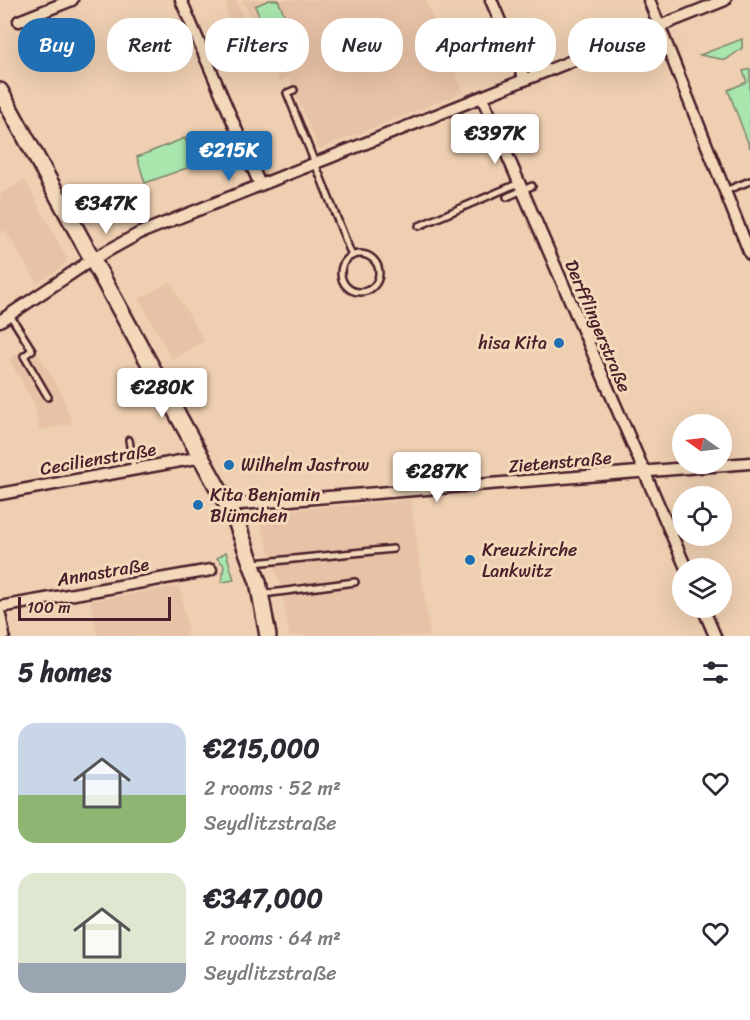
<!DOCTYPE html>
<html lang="en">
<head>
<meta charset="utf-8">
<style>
  body { margin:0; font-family:Sriracha,sans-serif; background:#f2f2f3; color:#2b2b33; height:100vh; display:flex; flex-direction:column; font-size:22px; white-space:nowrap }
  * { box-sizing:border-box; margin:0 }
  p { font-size:20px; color:#7c7c81 }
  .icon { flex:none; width:33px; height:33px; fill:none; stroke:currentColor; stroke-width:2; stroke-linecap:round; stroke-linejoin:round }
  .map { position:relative; height:636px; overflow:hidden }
  .details { display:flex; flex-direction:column; background:#fff; flex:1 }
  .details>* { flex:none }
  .top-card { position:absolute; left:18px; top:18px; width:714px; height:54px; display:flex; gap:12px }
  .needle { width:39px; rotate:284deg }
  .fabs { position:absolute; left:672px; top:414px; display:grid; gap:12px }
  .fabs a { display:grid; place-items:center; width:60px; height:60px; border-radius:50%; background:#fff; box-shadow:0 6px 24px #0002; font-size:30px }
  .scale { position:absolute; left:18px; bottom:15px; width:153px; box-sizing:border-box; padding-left:6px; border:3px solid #4a1f2b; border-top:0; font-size:16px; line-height:21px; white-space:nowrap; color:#4a1f2b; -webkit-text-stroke:4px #f3d9ba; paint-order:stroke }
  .price { position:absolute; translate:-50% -51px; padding:0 14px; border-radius:6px; background:#fff; color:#222; font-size:20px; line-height:39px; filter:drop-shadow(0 2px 3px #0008) }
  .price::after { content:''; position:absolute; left:50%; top:36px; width:18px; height:14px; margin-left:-9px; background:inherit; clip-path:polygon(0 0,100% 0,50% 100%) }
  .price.active { background:#1f6fb2; color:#fff }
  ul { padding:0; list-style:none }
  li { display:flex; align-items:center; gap:18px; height:150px; padding:0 18px }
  li span { display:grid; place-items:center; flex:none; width:168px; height:120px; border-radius:18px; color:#555 }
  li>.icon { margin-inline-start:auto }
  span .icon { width:72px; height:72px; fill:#fffc; stroke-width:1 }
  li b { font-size:26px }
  h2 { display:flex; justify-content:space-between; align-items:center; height:72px; padding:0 18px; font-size:26px }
  .pill { padding:0 21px; border-radius:24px; background:#fff; box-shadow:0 6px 24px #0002; font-size:21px; line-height:54px }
  .pill.active { background:#1f6fb2; color:#fff }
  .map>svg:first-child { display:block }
  .built { fill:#e8c2a6 }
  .green { fill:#a9e6ad; stroke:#7a826c; stroke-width:1.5 }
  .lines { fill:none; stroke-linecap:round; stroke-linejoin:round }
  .service-casing { stroke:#4a1f2b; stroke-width:10 }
  .minor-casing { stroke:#4a1f2b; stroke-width:15 }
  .secondary-casing { stroke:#4a1f2b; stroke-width:20 }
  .service { stroke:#f3d9ba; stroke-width:5 }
  .minor { stroke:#f3d9ba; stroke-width:10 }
  .secondary { stroke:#f3d9ba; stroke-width:15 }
  .poi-dot { fill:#1f6fb2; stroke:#f3d9ba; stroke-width:2 }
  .labels { text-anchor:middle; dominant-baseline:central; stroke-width:6; stroke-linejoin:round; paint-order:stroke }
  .street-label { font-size:18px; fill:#4a1f2b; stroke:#f3d9ba }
  .poi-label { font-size:18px; fill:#4a1f2b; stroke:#f3d9ba; text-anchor:start }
</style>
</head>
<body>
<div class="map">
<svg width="750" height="636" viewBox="0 0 750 636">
  <rect width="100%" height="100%" fill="#eecfb1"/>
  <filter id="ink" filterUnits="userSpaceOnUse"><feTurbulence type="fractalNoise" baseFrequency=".0167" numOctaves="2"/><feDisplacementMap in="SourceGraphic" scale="12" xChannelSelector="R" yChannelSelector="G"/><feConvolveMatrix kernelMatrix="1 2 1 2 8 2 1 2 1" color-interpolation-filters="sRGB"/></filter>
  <g filter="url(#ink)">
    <!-- built -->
    <path class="built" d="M221,0H236L248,28L235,33L226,10L228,6Z
      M243,0H425L464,92L319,149L289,78L279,82Z
      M25,180L67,259L65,265L37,283L5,230L0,233V194Z
      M170,282L204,341L172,359L139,299Z
      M32,344L61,392L72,424L39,430L35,405L9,359Z
      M411,500L430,636H289L282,589L259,520L260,515L265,512Z
      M180,586L188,633L185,636H97L91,601Z"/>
    <!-- green -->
    <path class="green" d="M269,0H278L287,21L283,32L277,35L266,32L255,6Z
      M742,39V48L726,60L700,55Z
      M750,69V148L728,90L747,82L743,71Z
      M185,138L195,165L145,183L137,157Z
      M226,552L234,580L222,582L224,565L217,558Z"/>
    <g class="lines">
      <!-- service casing -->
      <g class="service-casing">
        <path id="service" d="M294,90L287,93L352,256
          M725,191L750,181
          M507,197L532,186
          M419,226L519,183
          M341 273a19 19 0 1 1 38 0a19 19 0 1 1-38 0Z
          M10,315L32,350L24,356L48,397
          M129,440L134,470
          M254,563L393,549
          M263,594L355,582"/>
      </g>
      <!-- minor casing -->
      <g class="minor-casing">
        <path id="minor" d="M181,0L260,185
          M491,0L525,80
          M649,0L750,254
          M19,21L72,0
          M482,97L686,568
          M0,321L93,259L140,233L725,0
          M0,494L202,457
          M228,505L750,463
          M0,607L211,570
          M703,608L715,636
          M0,615L4,636"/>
      </g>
      <!-- secondary casing -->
      <g class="secondary-casing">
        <path id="secondary" d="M0,91L236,521L258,582L268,636"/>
      </g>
      <!-- service -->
      <use href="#service" class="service"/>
      <!-- minor -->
      <use href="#minor" class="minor"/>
      <!-- secondary -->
      <use href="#secondary" class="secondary"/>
    </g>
  </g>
  <!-- markers -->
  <g class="poi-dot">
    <circle cx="559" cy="343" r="6"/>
    <circle cx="229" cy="465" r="6"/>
    <circle cx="198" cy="505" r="6"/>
    <circle cx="470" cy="560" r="6"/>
  </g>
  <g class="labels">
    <!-- street labels -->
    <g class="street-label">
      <text transform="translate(598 326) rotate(67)">Derfflingerstraße</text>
      <text transform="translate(98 459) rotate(-10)">Cecilienstraße</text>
      <text transform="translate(560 462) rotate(-5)">Zietenstraße</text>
      <text transform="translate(103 572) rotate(-10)">Annastraße</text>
    </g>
    <!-- poi labels -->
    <g class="poi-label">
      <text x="547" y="343" text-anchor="end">hisa Kita</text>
      <text x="241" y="465">Wilhelm Jastrow</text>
      <text x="210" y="495">Kita Benjamin<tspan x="210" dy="21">Blümchen</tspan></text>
      <text x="482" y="550">Kreuzkirche<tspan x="482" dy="21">Lankwitz</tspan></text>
    </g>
  </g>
</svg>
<div class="fabs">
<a><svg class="needle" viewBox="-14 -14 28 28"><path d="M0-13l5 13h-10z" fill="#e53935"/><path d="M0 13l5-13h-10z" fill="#7c7c81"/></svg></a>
<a><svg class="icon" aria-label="locate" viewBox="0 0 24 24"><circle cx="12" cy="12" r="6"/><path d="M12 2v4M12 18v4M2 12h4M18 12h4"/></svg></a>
<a><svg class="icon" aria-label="layers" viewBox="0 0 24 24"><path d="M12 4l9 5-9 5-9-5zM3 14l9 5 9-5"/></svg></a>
</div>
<div class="scale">100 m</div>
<b class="price" style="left:495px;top:165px">€397K</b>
<b class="price active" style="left:229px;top:182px">€215K</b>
<b class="price" style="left:106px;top:235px">€347K</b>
<b class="price" style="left:162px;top:419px">€280K</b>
<b class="price" style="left:437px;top:503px">€287K</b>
<div class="top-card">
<a class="pill active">Buy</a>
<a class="pill">Rent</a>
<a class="pill">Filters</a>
<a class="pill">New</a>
<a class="pill">Apartment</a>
<a class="pill">House</a>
</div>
</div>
<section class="details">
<h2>5 homes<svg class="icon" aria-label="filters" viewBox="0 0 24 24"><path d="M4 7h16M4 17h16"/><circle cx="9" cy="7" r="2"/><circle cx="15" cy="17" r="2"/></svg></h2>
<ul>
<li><span style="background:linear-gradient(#c9d6e8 60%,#8fb573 0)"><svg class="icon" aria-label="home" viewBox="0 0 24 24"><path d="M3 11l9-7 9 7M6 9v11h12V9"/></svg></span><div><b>€215,000</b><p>2 rooms · 52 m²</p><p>Seydlitzstraße</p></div><svg class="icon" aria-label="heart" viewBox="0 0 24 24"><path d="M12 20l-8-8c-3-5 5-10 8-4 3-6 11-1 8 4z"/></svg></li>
<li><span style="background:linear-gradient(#dfe7d0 75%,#9aa5b1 0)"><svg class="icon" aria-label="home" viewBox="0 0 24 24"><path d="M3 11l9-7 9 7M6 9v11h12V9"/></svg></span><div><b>€347,000</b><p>2 rooms · 64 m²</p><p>Seydlitzstraße</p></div><svg class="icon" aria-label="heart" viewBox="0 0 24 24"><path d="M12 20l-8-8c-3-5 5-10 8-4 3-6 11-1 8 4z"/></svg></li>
</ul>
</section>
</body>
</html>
